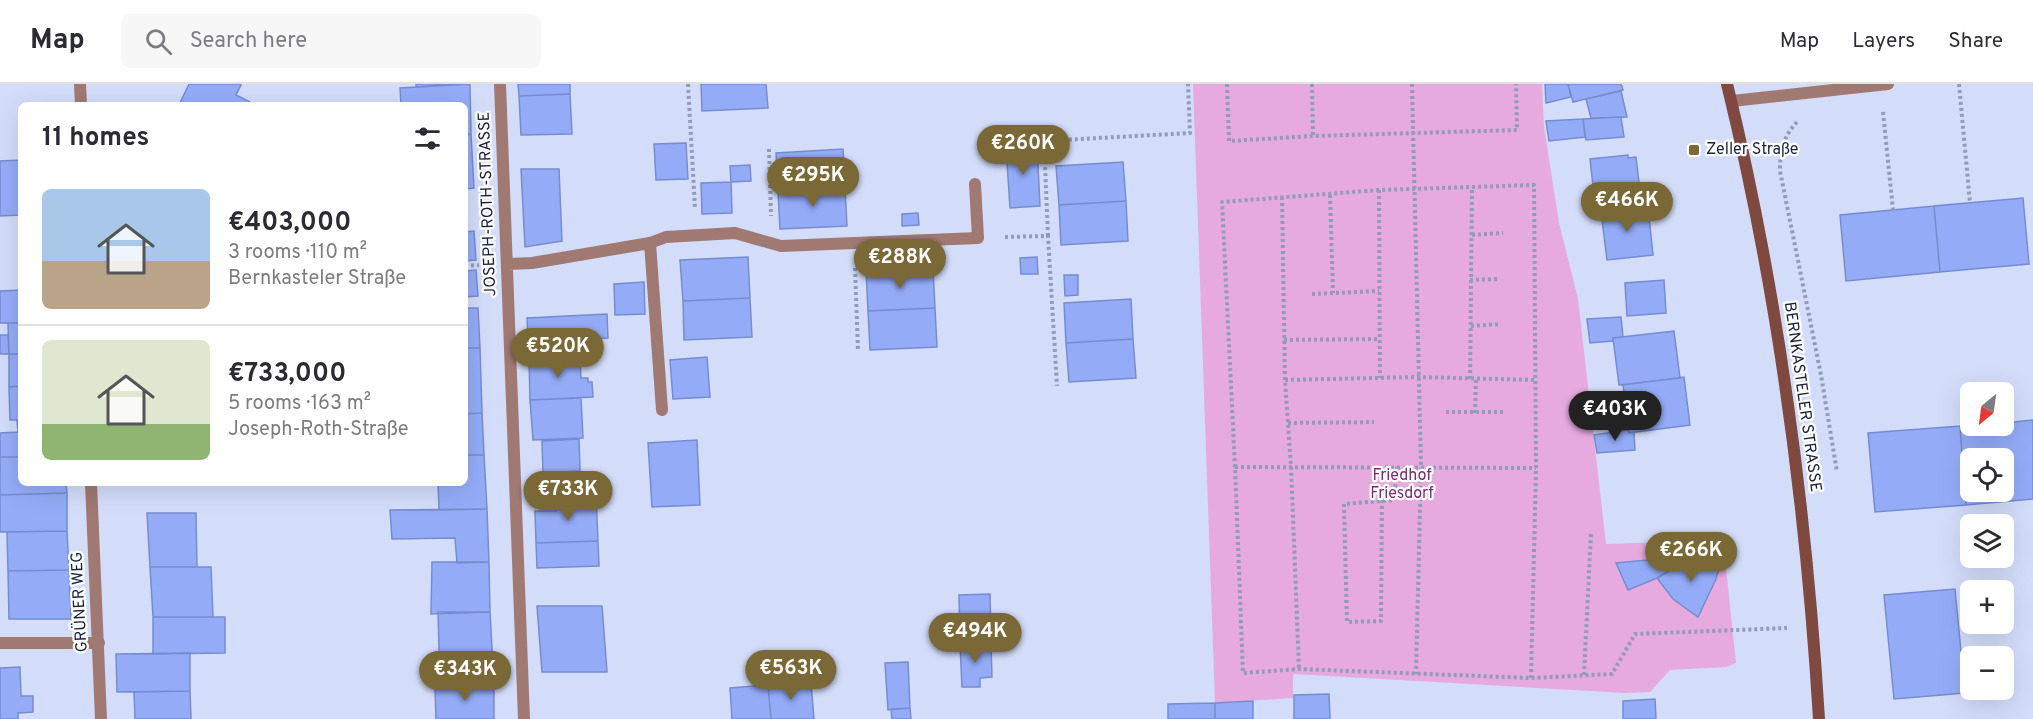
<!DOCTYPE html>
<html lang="en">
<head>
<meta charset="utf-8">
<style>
  body { margin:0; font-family:Overpass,sans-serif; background:#f7f7f7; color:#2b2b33; height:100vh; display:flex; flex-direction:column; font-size:22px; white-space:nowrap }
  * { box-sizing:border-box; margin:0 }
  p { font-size:20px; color:#7c7c81 }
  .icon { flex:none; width:33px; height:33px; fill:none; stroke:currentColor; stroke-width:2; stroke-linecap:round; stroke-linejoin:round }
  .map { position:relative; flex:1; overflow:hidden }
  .drawer { position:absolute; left:18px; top:18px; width:450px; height:384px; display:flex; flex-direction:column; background:#fff; border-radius:9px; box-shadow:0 6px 24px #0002 }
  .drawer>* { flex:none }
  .needle { width:39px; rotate:209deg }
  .tools { position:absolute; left:1960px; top:298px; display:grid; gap:12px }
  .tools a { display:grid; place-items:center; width:54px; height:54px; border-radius:9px; background:#fff; box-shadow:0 6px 24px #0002; font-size:30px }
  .price { position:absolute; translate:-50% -51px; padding:0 14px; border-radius:21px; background:#7a6836; color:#fff; font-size:20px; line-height:39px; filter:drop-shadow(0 2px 3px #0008) }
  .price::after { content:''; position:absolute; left:50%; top:36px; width:18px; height:14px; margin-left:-9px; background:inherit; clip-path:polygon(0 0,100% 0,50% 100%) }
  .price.selected { background:#222; color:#fff }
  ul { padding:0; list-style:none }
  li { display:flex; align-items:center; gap:18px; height:150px; padding:0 24px }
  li+li { border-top:2px solid #e1e1e2 }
  li span { display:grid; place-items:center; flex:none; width:168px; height:120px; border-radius:9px; color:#555 }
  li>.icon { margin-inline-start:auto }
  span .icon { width:72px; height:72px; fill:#fffc; stroke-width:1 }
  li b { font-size:26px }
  h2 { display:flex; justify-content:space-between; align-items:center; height:72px; padding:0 24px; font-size:26px }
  header { display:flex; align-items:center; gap:36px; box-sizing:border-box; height:84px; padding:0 30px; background:#fff; border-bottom:2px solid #e1e1e2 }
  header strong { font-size:28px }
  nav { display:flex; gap:33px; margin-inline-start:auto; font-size:21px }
  .search { width:420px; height:54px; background:#f7f7f7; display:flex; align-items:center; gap:15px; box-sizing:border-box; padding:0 21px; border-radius:9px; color:#7c7c81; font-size:22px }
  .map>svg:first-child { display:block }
  .green { fill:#e6aadf }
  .building { fill:#94acf8; stroke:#778cce; stroke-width:1.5; fill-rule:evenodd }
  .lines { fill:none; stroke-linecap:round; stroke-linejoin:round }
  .path { stroke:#929bb7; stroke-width:4; stroke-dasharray:3 3; stroke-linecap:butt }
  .lane { stroke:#a07972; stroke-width:12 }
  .street { stroke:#a07972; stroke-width:12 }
  .secondary { stroke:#7f4940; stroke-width:12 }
  .poi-dot { fill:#7a6836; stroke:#fff; stroke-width:2 }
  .labels { text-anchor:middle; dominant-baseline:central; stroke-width:4.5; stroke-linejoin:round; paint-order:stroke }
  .poi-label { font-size:16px; fill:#19213b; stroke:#fff; text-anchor:start }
  .street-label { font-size:16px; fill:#19213b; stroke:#fff }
  .park-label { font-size:16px; fill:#792b74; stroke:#fff }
</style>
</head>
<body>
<header>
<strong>Map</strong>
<div class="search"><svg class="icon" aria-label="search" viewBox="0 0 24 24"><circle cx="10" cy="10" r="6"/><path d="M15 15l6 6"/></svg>Search here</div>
<nav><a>Map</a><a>Layers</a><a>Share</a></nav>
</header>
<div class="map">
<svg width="2033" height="635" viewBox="0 0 2033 635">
  <rect width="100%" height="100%" fill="#d3ddfa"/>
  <!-- green -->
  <path class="green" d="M1193,0H1542L1544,43L1559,139L1578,215L1606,460L1723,456L1736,579L1726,583L1670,586L1650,608L1625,609L1293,590V614L1215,619Z"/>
  <!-- building -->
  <path class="building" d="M189,0H239L241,1L236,11L256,21H179Z
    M416,0H457L416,3Z
    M470,0L471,50L465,51V21H401L400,4Z
    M518,0H570V10L519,12Z
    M701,0H766L768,24L702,27Z
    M1545,0H1568L1571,13L1546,19Z
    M1568,0H1621L1623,6L1573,18Z
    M1621,7L1627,33L1591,34L1586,15Z
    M570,10L572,50L521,51L519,12Z
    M1621,33L1624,53L1586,56L1583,35Z
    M1583,35L1585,53L1549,57L1546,37Z
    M471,50L474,104L465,105V51Z
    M686,59L688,95L656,96L654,60Z
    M1037,61L1040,122L1010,124L1006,63Z
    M843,65L845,103L778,107L776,69Z
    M1628,71V74L1636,73L1642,124L1596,129L1590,75Z
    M21,76V131L0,132V77Z
    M1123,78L1126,117L1059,121L1056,82Z
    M750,81L751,97L731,98L730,82Z
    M521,85H559L562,157L525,163Z
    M731,98L732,129L702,130L701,99Z
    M845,103L847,142L780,145L778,107Z
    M2023,114L2029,180L1940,188L1934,122Z
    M1126,117L1128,157L1061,161L1059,121Z
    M1934,122L1940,188L1846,197L1840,131Z
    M1648,123L1653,171L1607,176L1601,128Z
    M918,129L919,141L902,142V130Z
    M474,147L476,176L465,177V148Z
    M748,173L750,214L683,217L680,176Z
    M1037,173L1038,190H1021L1020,174Z
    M933,184L935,224L868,227L866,187Z
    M476,186L478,212L465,213V187Z
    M1064,191H1078V211L1065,212Z
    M1664,196L1666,229L1627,232L1625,199Z
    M644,198L645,230L615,231L614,200Z
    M21,206V239H0V207Z
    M750,214L752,253L684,256L683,217Z
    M1131,215L1133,255L1066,259L1064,219Z
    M465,224H478L480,264H465Z
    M935,224L937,263L870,266L868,227Z
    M607,230L608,254L587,255L588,271L529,274L527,234Z
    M1621,233L1623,253L1613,254V257L1590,259L1587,235Z
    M8,239H21V270H9Z
    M1674,247L1680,294L1619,301L1613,254Z
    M0,251H8L9,270H0Z
    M1133,255L1136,294L1069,298L1066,259Z
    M465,264H480L482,329L465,330Z
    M9,270H21V302L9,303Z
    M580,271L581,294H588V298H592L593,313L530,316L529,274Z
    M707,273L710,313L673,315L670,276Z
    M1684,293L1690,341L1629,349L1623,301Z
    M21,302V336H10L9,303Z
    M581,314L583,354L533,356L530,316Z
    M482,329L484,371H465V330Z
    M17,336H21V373H0V349L18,348Z
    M2033,336V415L1966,421L1960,342H2004V339ZM1971,375H2004V408H1971Z
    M1960,342L1966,421L1875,428L1868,349Z
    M1628,346L1629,349L1634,348L1635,366L1597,369L1594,351Z
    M579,355L580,387L543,389L542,357Z
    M697,356L700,421L652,423L648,359Z
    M465,371H484L487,425L439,426L438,399H465Z
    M0,373H21V399H66L67,409L0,411Z
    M67,409V447L0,448V411Z
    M596,414L598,457L536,459L535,427H556V415Z
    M487,425L489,478L457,479L455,454L392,455L390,426Z
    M147,429H196L197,483H150Z
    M67,447L69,486L8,487L7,448Z
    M598,457L599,482L537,484L536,459Z
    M1670,474L1677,482L1657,494L1628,506L1616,479Z
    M1707,474L1717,475L1720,480L1716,495L1698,533L1673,515L1657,494L1677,482Z
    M432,478H489L490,528L431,530Z
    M150,483H211L213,533H153Z
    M69,486L71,535H9L8,487Z
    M1955,505L1965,609L1894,615L1884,511Z
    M990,510L991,552H960L959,511Z
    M537,522H602L607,588H542Z
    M438,528H490L494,600L440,602Z
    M153,533H225V569L153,570Z
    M991,560L992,593L980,594V603H962L960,561Z
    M190,569V607L117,608L116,570Z
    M908,578L910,624L888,626L885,579Z
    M20,583L21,612H33V628L18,629V635H0V584Z
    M811,599L814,635H771L768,601Z
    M494,600V635H436L435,603Z
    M768,601L771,635H732L730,604Z
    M190,607L191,635H135L134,608Z
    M1329,610L1330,635H1294V611Z
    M1655,615L1656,635H1623V617Z
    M1253,617V635H1215V619Z
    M1215,619V635H1168V620Z
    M910,624L911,635H892L891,625Z"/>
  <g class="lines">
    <!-- path -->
    <path class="path" d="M688,0L695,124
      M1227,0L1229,57L1313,52L1517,46L1516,0
      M1312,0L1313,52
      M1412,0L1421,383L1416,590
      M1959,0L1970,119
      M1883,28L1893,126
      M1797,38C1783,53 1780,67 1780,87L1821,291L1837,388
      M769,65L771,132
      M1379,106L1380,294
      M1330,111L1333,209
      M1282,113L1285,296L1291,383L1299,585
      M1472,151L1503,149
      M1048,152L1044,57L1190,49L1188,0
      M1005,153L1048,152L1057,302
      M465,182L479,181
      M855,184L858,266
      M1470,196L1499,195
      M1312,210L1379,207
      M1471,242L1501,240
      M1284,256L1379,255
      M1470,295L1472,104
      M1285,296L1417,293L1535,296
      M1446,328H1504
      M1475,329L1476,295
      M1288,339L1374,338
      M1235,383L1536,384
      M1382,416L1381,537L1347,538L1344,420L1394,416L1397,383
      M1584,591L1591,449
      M1531,594L1536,384L1534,101L1379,106L1222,118L1235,383L1243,589L1299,585L1531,594L1612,590L1635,550L1787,544"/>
    <!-- lane -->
    <path class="lane" d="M650,159L662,326
      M0,559H99"/>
    <!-- street -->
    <path class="street" d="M80,0L81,21
      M500,0L524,635
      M1732,17L1888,0
      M507,180L532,179L650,159L666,153L735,149L781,162L978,154L975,100
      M91,399L101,635"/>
    <!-- secondary -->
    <path class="secondary" d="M1727,0C1778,208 1806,421 1819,635"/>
  </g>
  <!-- markers -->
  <rect class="poi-dot" x="1688" y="60" width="12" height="12" rx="3"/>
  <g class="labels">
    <!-- poi labels -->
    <g class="poi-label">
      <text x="1706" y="66">Zeller Straße</text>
    </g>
    <!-- street labels -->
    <g class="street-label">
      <text transform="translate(488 120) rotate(-92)">JOSEPH-ROTH-STRASSE</text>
      <text transform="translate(1802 313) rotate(82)">BERNKASTELER STRASSE</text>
      <text transform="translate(80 518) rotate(-93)">GRÜNER WEG</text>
    </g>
    <!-- park labels -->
    <g class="park-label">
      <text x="1402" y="392">Friedhof<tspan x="1402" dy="18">Friesdorf</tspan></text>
    </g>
  </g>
</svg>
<div class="tools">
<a><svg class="needle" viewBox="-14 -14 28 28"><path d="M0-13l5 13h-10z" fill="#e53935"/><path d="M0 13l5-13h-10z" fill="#7c7c81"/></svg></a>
<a><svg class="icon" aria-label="locate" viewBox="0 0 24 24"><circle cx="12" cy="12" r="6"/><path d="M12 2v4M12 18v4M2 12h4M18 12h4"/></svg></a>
<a><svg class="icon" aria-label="layers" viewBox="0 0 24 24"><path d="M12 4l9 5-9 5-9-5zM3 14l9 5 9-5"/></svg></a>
<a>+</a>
<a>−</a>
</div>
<b class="price" style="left:1023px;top:92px">€260K</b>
<b class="price" style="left:813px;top:124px">€295K</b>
<b class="price" style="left:1627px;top:149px">€466K</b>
<b class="price" style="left:900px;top:206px">€288K</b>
<b class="price" style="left:558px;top:295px">€520K</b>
<b class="price selected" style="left:1615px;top:358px">€403K</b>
<b class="price" style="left:568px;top:438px">€733K</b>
<b class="price" style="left:1691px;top:499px">€266K</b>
<b class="price" style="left:975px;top:580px">€494K</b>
<b class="price" style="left:791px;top:617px">€563K</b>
<b class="price" style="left:465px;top:618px">€343K</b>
<section class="drawer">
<h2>11 homes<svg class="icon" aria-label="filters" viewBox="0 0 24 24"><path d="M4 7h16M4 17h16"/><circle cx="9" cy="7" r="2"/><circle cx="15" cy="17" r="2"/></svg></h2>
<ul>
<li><span style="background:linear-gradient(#a9c7e8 60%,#b9a48a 0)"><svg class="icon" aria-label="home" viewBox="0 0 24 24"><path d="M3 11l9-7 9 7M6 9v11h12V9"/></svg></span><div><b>€403,000</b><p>3 rooms · 110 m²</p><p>Bernkasteler Straße</p></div></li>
<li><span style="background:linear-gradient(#dfe7d0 70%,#8fb573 0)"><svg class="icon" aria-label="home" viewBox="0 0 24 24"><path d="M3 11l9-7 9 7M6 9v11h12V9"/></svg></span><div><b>€733,000</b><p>5 rooms · 163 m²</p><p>Joseph-Roth-Straße</p></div></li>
</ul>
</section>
</div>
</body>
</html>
